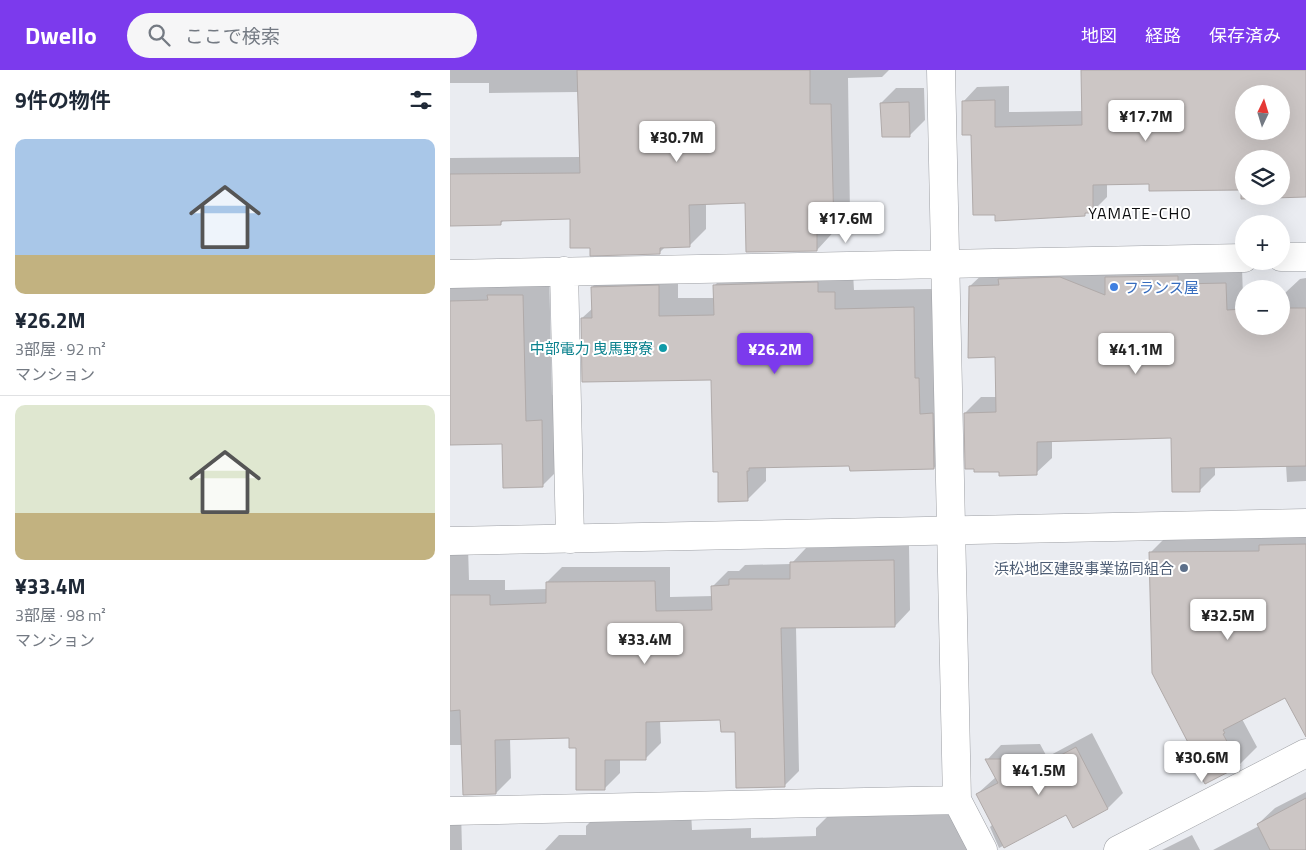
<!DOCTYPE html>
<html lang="ja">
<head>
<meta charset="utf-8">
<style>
  body { margin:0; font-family:"Titillium Web","Noto Sans JP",sans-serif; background:#f6f6f7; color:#1f2937; height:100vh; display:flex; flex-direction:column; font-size:19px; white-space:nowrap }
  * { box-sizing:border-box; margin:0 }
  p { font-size:16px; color:#747a83 }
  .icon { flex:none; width:28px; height:28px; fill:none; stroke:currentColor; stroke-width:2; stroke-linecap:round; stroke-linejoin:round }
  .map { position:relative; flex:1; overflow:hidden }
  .drawer { display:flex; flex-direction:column; background:#fff; width:450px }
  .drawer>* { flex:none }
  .needle { width:32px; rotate:4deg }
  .buttons { position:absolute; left:785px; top:15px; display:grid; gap:10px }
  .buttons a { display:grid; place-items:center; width:55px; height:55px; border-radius:50%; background:#fff; box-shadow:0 5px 20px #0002; font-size:25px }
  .price { position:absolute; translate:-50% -42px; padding:0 11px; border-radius:5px; background:#fff; color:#222; font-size:16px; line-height:32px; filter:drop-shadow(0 1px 2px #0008) }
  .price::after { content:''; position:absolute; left:50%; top:30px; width:15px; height:11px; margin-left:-8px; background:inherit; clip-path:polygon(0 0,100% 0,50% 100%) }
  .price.current { background:#7c3aed; color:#fff }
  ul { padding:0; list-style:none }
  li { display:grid; align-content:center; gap:10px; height:265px; padding:0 15px }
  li+li { border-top:1px solid #e0e1e3 }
  li span { display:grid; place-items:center; height:155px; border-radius:10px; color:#555 }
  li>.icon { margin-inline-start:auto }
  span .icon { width:90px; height:90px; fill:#fffc; stroke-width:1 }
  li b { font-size:21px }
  h2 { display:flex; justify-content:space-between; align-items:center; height:60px; padding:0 15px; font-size:21px }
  header { display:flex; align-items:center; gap:30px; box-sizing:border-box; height:70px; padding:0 25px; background:#7c3aed; color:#fff }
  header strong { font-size:24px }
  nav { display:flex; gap:28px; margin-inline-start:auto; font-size:18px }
  .search { width:350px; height:45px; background:#f6f6f7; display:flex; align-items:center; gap:12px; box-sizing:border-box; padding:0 18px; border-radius:28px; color:#747a83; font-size:19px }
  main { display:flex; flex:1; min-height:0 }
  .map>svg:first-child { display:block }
  .shadow { fill:#0003; fill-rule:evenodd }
  .building { fill:#ccc6c5; stroke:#b0aaa9; fill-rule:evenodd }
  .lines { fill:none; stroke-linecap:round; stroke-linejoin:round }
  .street-casing { stroke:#9d9fa4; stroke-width:29 }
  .secondary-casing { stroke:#9d9fa4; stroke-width:29 }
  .street { stroke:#fff; stroke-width:28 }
  .secondary { stroke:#fff; stroke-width:28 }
  .shop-dot { fill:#3f7fe0; stroke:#fff; stroke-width:2 }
  .culture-dot { fill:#0f9aa8; stroke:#fff; stroke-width:2 }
  .service-dot { fill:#5c6f8a; stroke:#fff; stroke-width:2 }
  .labels { text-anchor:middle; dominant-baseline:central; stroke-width:4; stroke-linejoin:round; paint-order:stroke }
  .shop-label { font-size:15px; fill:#366cbe; stroke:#fff; text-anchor:start }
  .culture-label { font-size:15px; fill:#0d838f; stroke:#fff; text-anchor:end }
  .service-label { font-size:15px; fill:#4e5e75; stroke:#fff; text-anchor:end }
  .neighbourhood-label { font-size:16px; letter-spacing:1px; fill:#0c0d0f; stroke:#fff }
</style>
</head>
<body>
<header>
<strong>Dwello</strong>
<div class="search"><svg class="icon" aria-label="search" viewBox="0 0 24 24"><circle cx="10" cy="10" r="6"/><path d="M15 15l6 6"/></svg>ここで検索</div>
<nav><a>地図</a><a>経路</a><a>保存済み</a></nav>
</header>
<main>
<section class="drawer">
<h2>9件の物件<svg class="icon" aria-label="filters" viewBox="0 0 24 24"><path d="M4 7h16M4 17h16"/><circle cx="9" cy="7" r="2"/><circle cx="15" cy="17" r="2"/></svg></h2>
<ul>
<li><span style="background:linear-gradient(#a9c7e8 75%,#c2b280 0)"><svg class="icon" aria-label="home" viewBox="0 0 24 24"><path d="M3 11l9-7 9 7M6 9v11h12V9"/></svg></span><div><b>¥26.2M</b><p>3部屋 · 92 m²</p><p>マンション</p></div></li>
<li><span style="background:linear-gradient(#dfe7d0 70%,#c2b280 0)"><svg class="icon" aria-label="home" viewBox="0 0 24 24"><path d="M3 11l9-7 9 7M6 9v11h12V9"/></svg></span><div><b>¥33.4M</b><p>3部屋 · 98 m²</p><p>マンション</p></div></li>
</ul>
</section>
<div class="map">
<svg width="856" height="780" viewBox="0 0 856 780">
  <rect width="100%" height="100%" fill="#eaecf1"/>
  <!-- shadow -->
  <path class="shadow" d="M0,0H439L432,7L398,8L400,144L367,180L296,132L256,133V159L239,176H216L209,183L141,177L121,148L54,150L50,154L0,155V88L131,87L129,22L39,23V13H0Z
    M632,0H856V126L792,127V118L700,112L657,114V127L643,141H638L634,145L522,64L513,32L527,17L559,16V42L633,41ZM794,24H831V61H794ZM794,89H831V126H794Z
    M446,18H474L475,50L460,65L431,33Z
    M626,192L659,205L672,192L792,198L794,256H831V223H835L850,209L856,208V411L837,412L836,395L765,397V405L750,420L722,367L602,370V388L586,403L550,400L515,343L531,327H547L546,286L520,216L536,201Z
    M228,197V228H265V215L283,197L403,203L404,220L482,219L483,290H487L502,379L484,398L401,394L316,396V411L297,430L269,400L263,308L132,248L143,238L142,217L161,199Z
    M99,199L102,325L118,324L119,389L92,416L53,373L0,374V206Z
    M856,457V648L836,626L792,649L807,677L789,695L742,688L746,685L700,483L718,465Z
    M459,475L460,540L445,556L346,557L349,701L334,716L286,660L272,649L210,650L211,673L195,689H170V703L155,718L120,667L60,668L61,708L46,723L12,675H0V477H18L19,510H55V520L97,519V512L112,497H220V527L263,526V516L278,501H289L295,495L341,494L356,478Z
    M642,663L673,723L658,738L624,756L617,743L549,778L540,757L543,754L527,724L546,707L537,690L551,675L590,674L597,687Z
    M856,722V780H763L809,756L808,754L825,738Z
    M0,739H11L12,780H0Z
    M241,741L242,760L301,758V768L366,766V758L380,744H418V746L518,744L535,780H95L109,765H136V756L150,742Z
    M742,765L750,780H712Z"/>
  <!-- building -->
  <path class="building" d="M127,0H360V34H381L384,162H367V181L296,182L295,133L239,135L240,177L210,178V184L140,186V178H120V149L51,151V155L0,156V104L130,103Z
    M631,0H856V127L791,129V120L699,121V114L643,115V143H635V146L545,151V145H523L521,65H512V31L545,30V57L632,55ZM794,24H831V61H794ZM794,89H831V126H794Z
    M459,32L460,67H432L430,33Z
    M728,206V214L776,213L777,240L794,239V256H831V238H856V396L750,398V422H722L721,368L587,372V405L549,406V402H524V399H515L514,343L546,342L545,287L518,288L519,216L549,215L548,209L610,207L655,225V207Z
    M368,212V222H385V239L464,237L465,308H469L470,344L483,343L484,399L400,401L399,396L299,398V401H297L298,431L268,432V402H263L261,310L132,312L131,248H142L141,217L209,215V246L264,245L263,215Z
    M37,225H73L76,351L92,350L93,417L53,418L52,374L0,375V231L38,230Z
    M856,474V667L835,628L773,660L775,663L773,664L790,696L755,714L741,688L745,686L702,603L699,482L809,481V475Z
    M444,490L445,557L331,558L335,717L286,718L285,662H271L270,650L196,652V690H155V720H126V678H119V668L45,670L46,724L13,725L10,640L0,641V525H40V535L96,533V512L205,511L206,541L262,540L261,516L279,515V509H340V492Z
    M626,677L658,739L623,758L616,745L554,778L526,724L548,713L535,689H575L581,701Z
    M856,728V780H820L807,754Z"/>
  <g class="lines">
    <!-- street casing -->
    <g class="street-casing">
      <path id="street" d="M491,0L507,730L533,780
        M831,187H856
        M114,201L120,469
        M0,204L794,188
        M0,741L507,730"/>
    </g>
    <!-- secondary casing -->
    <g class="secondary-casing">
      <path id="secondary" d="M0,471L856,453
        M668,780L856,683"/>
    </g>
    <!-- street -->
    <use href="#street" class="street"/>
    <!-- secondary -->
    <use href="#secondary" class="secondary"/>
  </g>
  <!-- markers -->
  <circle class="shop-dot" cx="664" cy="217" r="5"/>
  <circle class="culture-dot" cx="213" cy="278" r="5"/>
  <circle class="service-dot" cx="734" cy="498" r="5"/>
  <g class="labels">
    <!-- shop labels -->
    <g class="shop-label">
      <text x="674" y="217">フランス屋</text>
    </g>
    <!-- culture labels -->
    <g class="culture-label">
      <text x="203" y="278">中部電力 曳馬野寮</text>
    </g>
    <!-- service labels -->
    <g class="service-label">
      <text x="724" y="498">浜松地区建設事業協同組合</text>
    </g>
    <!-- neighbourhood labels -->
    <g class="neighbourhood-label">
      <text x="690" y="143">YAMATE-CHO</text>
    </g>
  </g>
</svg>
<div class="buttons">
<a><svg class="needle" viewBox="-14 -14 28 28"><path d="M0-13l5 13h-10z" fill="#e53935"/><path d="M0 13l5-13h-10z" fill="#747a83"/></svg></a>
<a><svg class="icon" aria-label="layers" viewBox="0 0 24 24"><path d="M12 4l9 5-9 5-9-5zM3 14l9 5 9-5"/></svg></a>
<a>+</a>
<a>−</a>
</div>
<b class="price" style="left:696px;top:72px">¥17.7M</b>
<b class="price" style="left:227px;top:93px">¥30.7M</b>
<b class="price" style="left:396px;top:174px">¥17.6M</b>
<b class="price current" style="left:325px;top:305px">¥26.2M</b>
<b class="price" style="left:686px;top:305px">¥41.1M</b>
<b class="price" style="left:778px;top:571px">¥32.5M</b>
<b class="price" style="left:195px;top:595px">¥33.4M</b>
<b class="price" style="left:752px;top:713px">¥30.6M</b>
<b class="price" style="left:589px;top:726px">¥41.5M</b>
</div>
</main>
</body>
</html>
